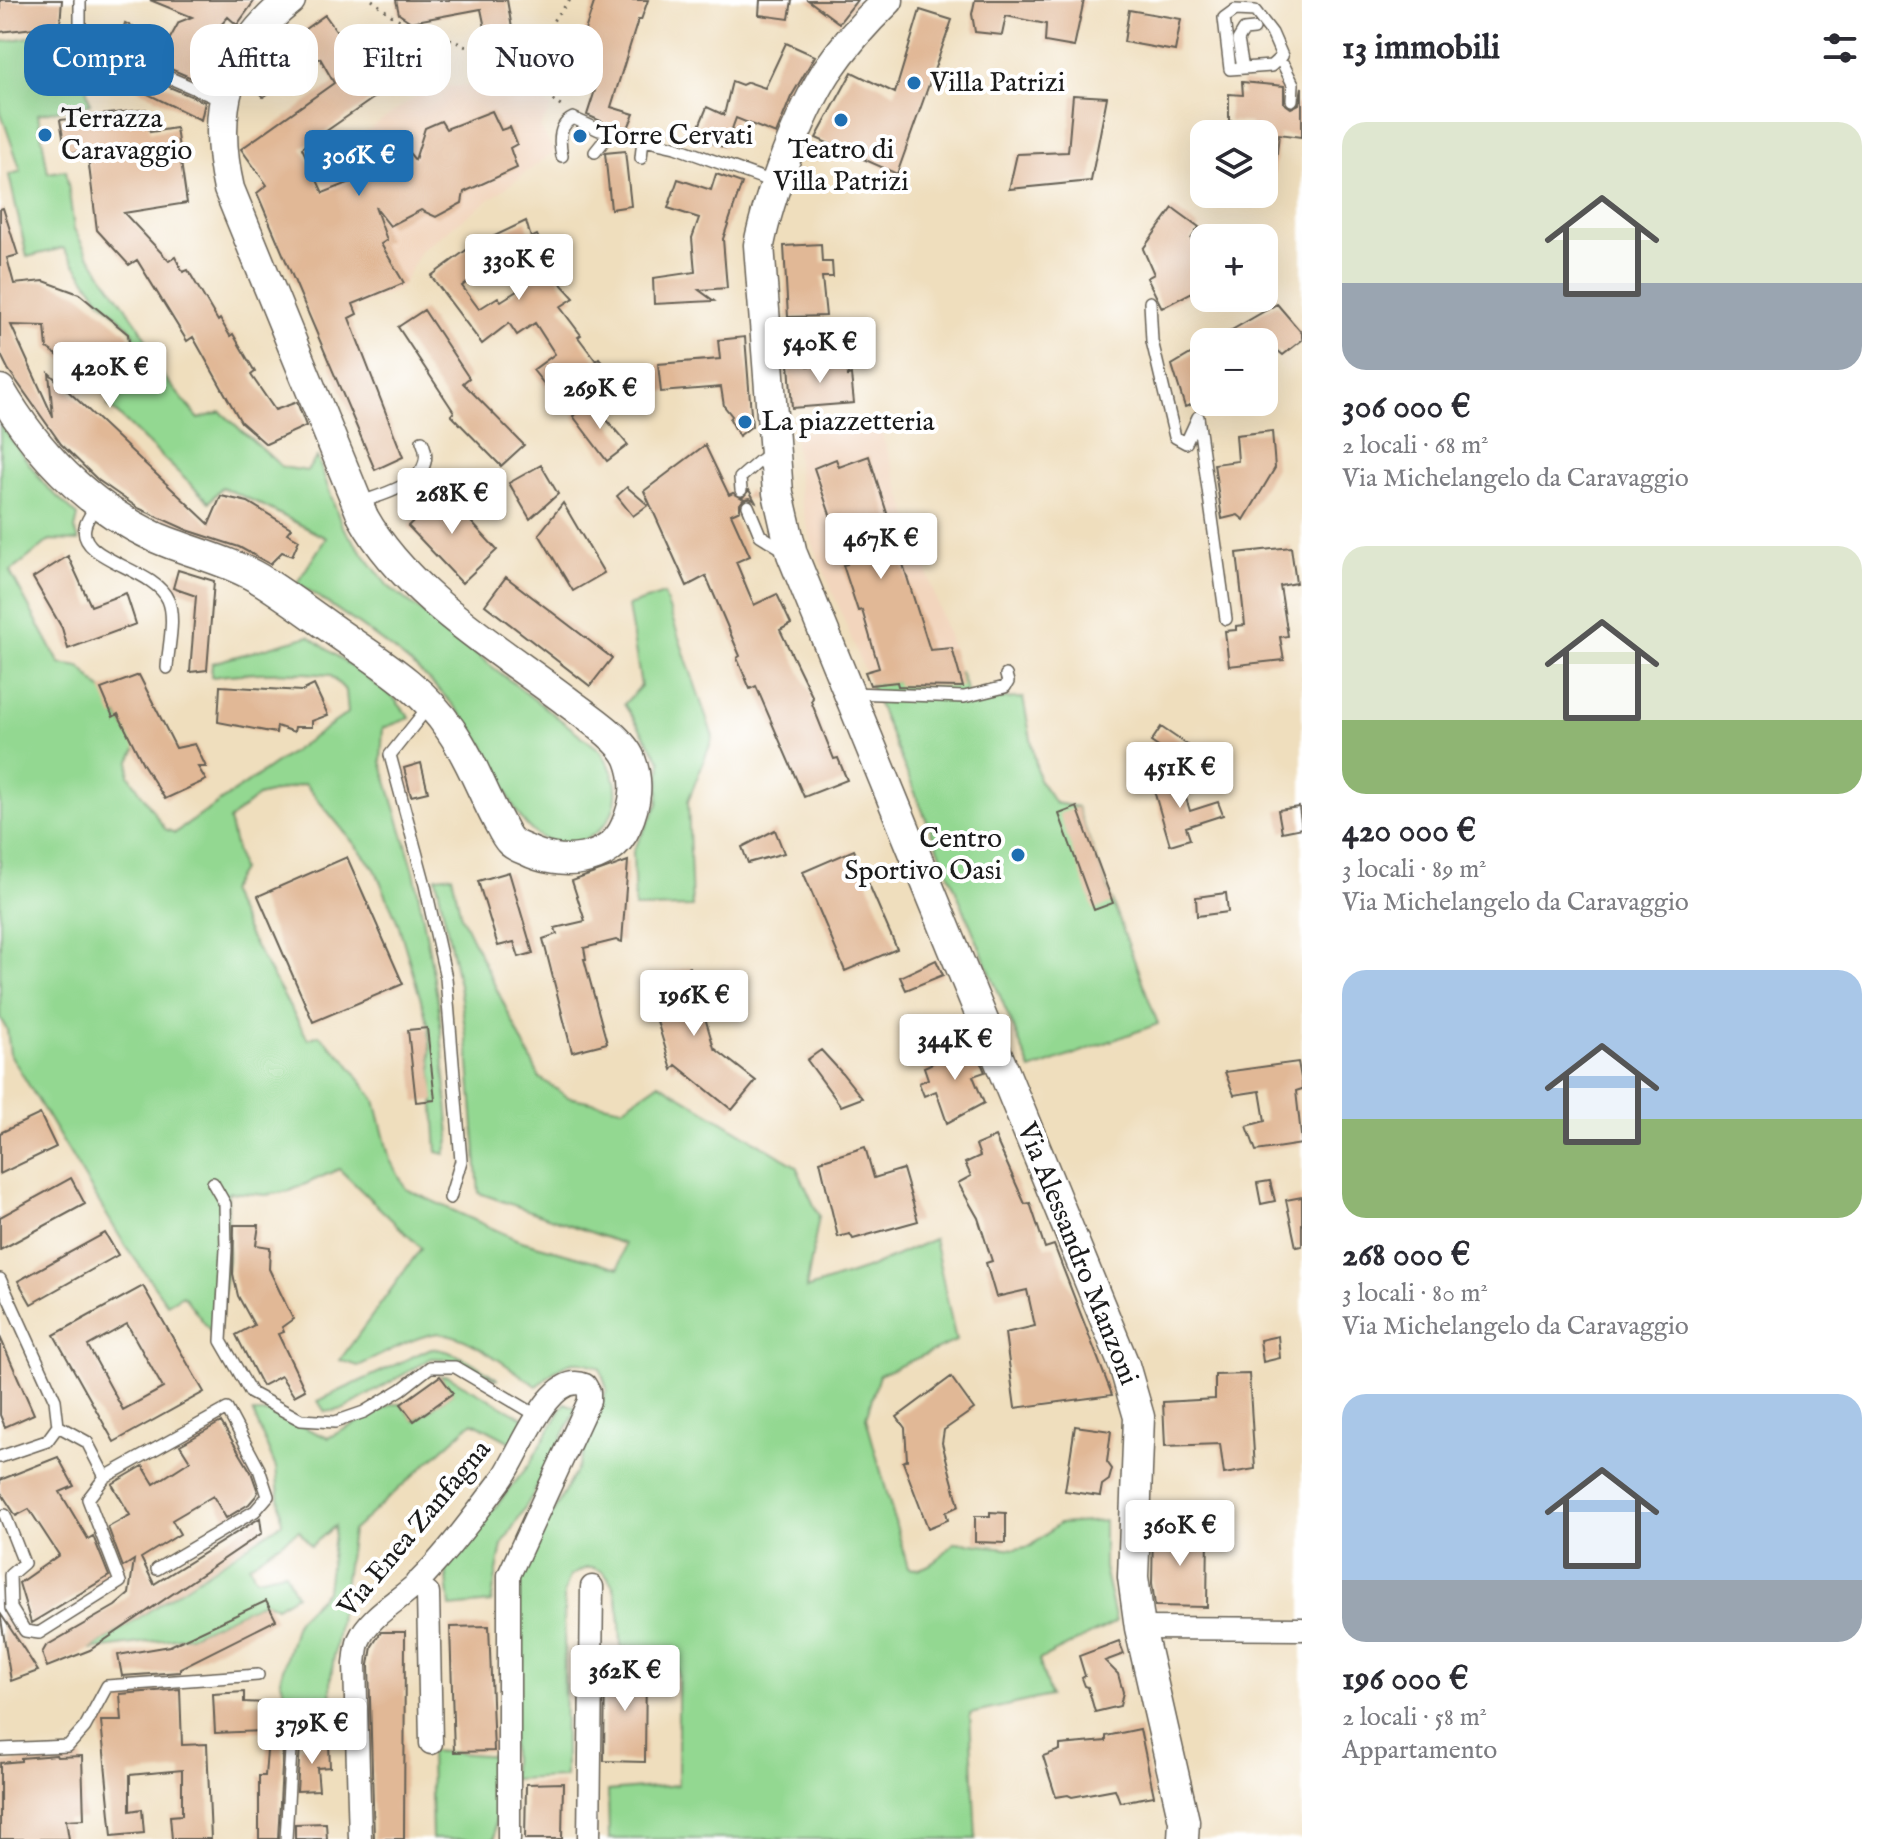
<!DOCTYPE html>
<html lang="it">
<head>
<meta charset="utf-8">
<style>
  body { margin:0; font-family:"IM FELL English",serif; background:#f2f2f3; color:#2b2b33; height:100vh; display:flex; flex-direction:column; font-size:30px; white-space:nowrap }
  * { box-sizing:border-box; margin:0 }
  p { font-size:26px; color:#7c7c81 }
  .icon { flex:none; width:44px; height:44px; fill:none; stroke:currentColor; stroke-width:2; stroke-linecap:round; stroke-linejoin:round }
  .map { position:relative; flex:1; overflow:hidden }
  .side { display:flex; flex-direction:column; background:#fff; width:600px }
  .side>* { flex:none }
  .top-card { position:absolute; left:24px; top:24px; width:760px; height:72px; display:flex; gap:16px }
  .tools { position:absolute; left:1190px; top:120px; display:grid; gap:16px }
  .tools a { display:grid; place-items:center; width:88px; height:88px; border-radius:16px; background:#fff; box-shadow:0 8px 32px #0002; font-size:40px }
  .price { position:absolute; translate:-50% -68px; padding:0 18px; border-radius:8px; background:#fff; color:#222; font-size:26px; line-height:52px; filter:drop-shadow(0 2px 4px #0008) }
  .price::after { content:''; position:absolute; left:50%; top:48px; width:24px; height:18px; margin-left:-12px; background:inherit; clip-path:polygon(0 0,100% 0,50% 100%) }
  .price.on { background:#1f6fb2; color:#fff }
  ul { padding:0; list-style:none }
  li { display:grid; align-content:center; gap:16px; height:424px; padding:0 40px }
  li span { display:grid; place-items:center; height:248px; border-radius:24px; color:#555 }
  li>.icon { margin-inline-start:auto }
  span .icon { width:144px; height:144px; fill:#fffc; stroke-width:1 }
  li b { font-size:34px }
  h2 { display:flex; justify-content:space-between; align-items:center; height:96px; padding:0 40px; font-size:34px }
  .pill { padding:0 28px; border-radius:24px; background:#fff; box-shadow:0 8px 32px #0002; font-size:28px; line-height:72px }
  .pill.on { background:#1f6fb2; color:#fff }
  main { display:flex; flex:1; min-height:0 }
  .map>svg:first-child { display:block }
  .built { fill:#f2d5bd }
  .green { fill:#93d891; stroke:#587a56; stroke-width:2 }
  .building { fill:#e1b896; fill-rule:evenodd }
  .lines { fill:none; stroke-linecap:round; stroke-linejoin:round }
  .lane-casing { stroke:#666054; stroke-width:14 }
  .street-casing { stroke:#666054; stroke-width:25 }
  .secondary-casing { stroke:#666054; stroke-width:33 }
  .path { stroke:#666054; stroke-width:3; stroke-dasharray:2 6; stroke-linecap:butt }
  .lane { stroke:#fff; stroke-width:11 }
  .street { stroke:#fff; stroke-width:22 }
  .secondary { stroke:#fff; stroke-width:30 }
  .poi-dot { fill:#1f6fb2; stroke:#fff; stroke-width:3 }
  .labels { text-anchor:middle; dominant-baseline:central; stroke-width:8; stroke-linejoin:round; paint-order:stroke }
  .poi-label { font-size:28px; fill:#1c1c1c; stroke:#fff; text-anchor:start }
  .street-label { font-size:28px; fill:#1c1c1c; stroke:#fff }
</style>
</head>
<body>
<main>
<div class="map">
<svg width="1302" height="1839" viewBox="0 0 1302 1839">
  <rect width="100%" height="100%" fill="#fff"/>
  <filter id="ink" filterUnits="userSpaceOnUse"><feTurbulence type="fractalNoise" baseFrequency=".0125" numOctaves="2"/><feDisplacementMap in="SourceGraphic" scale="16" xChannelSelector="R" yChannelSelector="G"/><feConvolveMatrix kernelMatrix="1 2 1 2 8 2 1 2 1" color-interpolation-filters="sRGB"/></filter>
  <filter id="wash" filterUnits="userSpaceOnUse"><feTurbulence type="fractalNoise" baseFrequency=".006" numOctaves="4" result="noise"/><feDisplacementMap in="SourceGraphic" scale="32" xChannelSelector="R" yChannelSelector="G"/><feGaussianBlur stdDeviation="1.8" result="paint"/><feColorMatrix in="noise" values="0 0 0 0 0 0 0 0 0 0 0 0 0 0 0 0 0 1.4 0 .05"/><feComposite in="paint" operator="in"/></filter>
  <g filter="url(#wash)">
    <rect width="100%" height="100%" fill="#efdebd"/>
    <!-- built -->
    <path class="built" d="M504,85L552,107L540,127L554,152L421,250L401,288L359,307L333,243L344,224L316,167L429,87Z
      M880,428L952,648L931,650L865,672L811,539L800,497L794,432Z"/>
    <!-- green -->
    <path class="green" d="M69,30L72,78H84L90,104L38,114L48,173L66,170L74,229L87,253L140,327L164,377L199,419L221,412L282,467L307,471L317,457L342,526L388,586L601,751C609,765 618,778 616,796C614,832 572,856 540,837C511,820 499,766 480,739C433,671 364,627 297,583L326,538L260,504L222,487L209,502L108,405L139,354L132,330L100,299L63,248L27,257L9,175L21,171L0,110V42Z
      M0,424L45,485L78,516L75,529L79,541L50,540L10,572L60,664L80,667L104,692L137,747L130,761L129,775L165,829L175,833L348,713L346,691L330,675C289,671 251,672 211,677L212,663L309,636L393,697L410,718L383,728L381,761L414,871L427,939L439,1008L450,1137L445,1154L437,1152L429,1027L398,923L375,869L305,784L258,796L229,820L241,870L228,891L250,937L308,1039L319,1035L345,1059L375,1100L390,1160L406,1189L518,1240L619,1268L624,1244L479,1193L468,1050L459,985L436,877L452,875L461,916L540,1078L568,1097L622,1108L659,1083L796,1166L819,1216L806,1289L866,1269L934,1239L956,1341L879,1375L866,1418L908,1568C929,1573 941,1555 955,1542L1015,1549L1031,1546L1059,1524L1104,1521V1568L1116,1622L1039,1660L1050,1696L970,1714L976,1839H609L608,1791L678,1785V1657L661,1648L621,1647C620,1626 622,1564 587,1568C582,1569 575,1574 570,1576L564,1594L565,1777L512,1779L511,1576L555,1509L579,1465L607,1389L600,1368C569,1354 561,1366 537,1386C513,1371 460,1327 433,1334C406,1340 383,1355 358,1366L340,1360L421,1248L339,1169L290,1191L266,1195L228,1192V1258L217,1340L183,1295L167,1304L123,1242L10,1054L7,1030L0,1018Z
      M664,594L713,737L688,801L692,907L635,908L633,851L658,804L661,761L624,704L641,686L628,606Z
      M960,672L970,700L1023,698L1039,780L1055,803L1077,807L1158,1024L1031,1070L870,685Z
      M431,1348C459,1352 476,1364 499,1380L448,1359L432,1358L344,1409L325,1412L318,1401Z
      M440,1376H448L527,1420L516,1445L473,1422L352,1531L331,1677L332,1732L301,1733V1707L289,1705L280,1679L297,1620L327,1590L335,1526L311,1546L299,1530L249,1565L256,1578L285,1572L296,1595L276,1607L265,1601L190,1636L90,1650L282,1523L276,1468L253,1413H271L328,1438L393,1404H401L415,1421L452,1393Z
      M565,1403L577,1408L534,1493L502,1545L491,1603L450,1607L446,1568L529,1465Z
      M430,1751L497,1756L495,1839H432Z"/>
    <g id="blocks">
      <!-- building -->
      <path class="building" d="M0,0H62L60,25L0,32Z
        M150,0H255L237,25L228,17L205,43L219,56L208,85L129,51L132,46L120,40L125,23L167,44L179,22L192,17Z
        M396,0H507L512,28L508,31V40L495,43L491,28H485L481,9L411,22L399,14Z
        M595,0H648L641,20H638L611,107L634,114L628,128L605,123L587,115L597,84L586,80L587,75L572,70Z
        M760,0H792L789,19L759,15Z
        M808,0H857L839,23Z
        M975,0H1084L1074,47L1045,42L1046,24L1006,16L1002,35L975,32L972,14Z
        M920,10L952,20L897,174L816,138L852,72L895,93Z
        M1129,10L1181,19L1175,51L1124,42Z
        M325,15L341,37L346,34L365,61L406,32L436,74L413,91L401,79L302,148L323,193L356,180L352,171L405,148L415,160L425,128L441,121L446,129L492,111L501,130L510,127L517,144L510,148L517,168L464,192L462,203L436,217L421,210L390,226L375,207L387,240L381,244L404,283L353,304L357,314L349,318L403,457L375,470L257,193L267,185L241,149L334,83L320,58L263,97L252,81L270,69L263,59Z
        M786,43L815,56L791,97L776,134L736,118L725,148L695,136L707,107L724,115L732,81L742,85L748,82L765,88Z
        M122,67L205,102L201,120L117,79Z
        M1242,82L1284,86V103L1291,108L1299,104L1302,87V137L1279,134L1274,180H1264V134H1250L1251,123L1229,121V94L1243,95Z
        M1073,95L1107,97L1091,181L1009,189L1017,154L1068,152Z
        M146,109L150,132L176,128L187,203L124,213L169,261L175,257L183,272L188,270L218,321L220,319L230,336L233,334L255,372L251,375L275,410L297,402L306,426L266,444L241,422L193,337L187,341L137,260L129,265L97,230L87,150L66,154L60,120Z
        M625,151L631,206L611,209L605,153Z
        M716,174L742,183L723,239L727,288L699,290L714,301L654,304L653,278L695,272L692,238L699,218L668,208L678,179L711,190Z
        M3,208L18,255L7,258L14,284L44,281L79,294L128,334L131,357L105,389L47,348L45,326L11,325L53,417L49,373L209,524L221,496L248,502L291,528L287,533L299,540L292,556L282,552L270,564L239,547L187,530L138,508L98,480L61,444L8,369L0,353V209Z
        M1173,208L1199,227L1191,239L1204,263V286L1162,308L1147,278L1154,274L1143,249Z
        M526,221L531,238L537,235L562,285L574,298L560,307L581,335L578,337L596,361L599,358L609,370L584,390L575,379L552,394L533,370L555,354L535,323L517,335L509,323L482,344L431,276L469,248ZM520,243L539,277L501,301L498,297L479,309L462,286Z
        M821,244L822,262H832L833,277H822L826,316L788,317L784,246Z
        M1277,304L1302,333V340L1283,355L1278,351L1264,359V342H1211Z
        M424,310L469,378L463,383L524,445L501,466L451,415L454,412L398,327Z
        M745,337L752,426L739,436L730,419L732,416L724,406L721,387L661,392L658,364L720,359L718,340Z
        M1204,346V400L1185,407L1172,365Z
        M808,362V366L847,363L848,376L851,375L854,403L792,408L789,363Z
        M591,401L628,445L607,461L573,416Z
        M1272,431L1275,468L1244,520L1238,515L1222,519L1214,464L1238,461L1236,435Z
        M705,445L729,495L733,493L742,498L749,490L755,501L750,498L744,499L740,504V510L731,514L750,556L736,562L754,605L777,594L791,624L780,630L813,698L811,701L834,759L838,758L847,780L804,797L756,686L750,689L737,658L740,656L706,576L687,586L644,491Z
        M869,456L930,650L952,648L963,687L898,686L897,682L870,685L865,672L879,668L862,610L858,611L843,565L847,564L814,468L836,459L839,467Z
        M541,465L558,494L530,519L509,483Z
        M438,486L497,550L462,583L408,526L429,506L423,499Z
        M627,487L648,505L633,516L617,496Z
        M563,503L604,573L573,591L539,534Z
        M1291,547L1296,583L1280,586L1288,636L1280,637L1284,660L1229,666L1225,631L1236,630V626L1245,625L1237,553Z
        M68,556L91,606L126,593L136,624L68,649L62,628L33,578Z
        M178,570L214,581L207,670L190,672L196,596L173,588Z
        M506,577L612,658L590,686L485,605Z
        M139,675L176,748L195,744L206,767H198L206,780L165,799L143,764L118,714L113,717L101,689Z
        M314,685L328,715L312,721V727H295L294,732L277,726L276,733L218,722L220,686L302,691Z
        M1161,727L1217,765L1189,768L1151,742Z
        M421,763L428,792L411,796L404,768Z
        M1179,775L1190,811L1218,802L1223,815L1186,827L1190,839L1170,845L1152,784Z
        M1077,807L1113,903L1094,910L1059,814Z
        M1299,807L1302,828L1282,832L1278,810Z
        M775,830L784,853L748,863L742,847Z
        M854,850L897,949L845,971L803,872Z
        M347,857L403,984L313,1022L258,896Z
        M628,861L622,942L616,940L584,948L586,959H584L607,1043L572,1052L543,939L557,934L555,928L585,921L572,881Z
        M509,872L533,953L519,957L514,942L498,946L478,881Z
        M1226,893L1228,912L1197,916L1196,897Z
        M936,960L943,975L906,990L900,977Z
        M690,967L714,1048L756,1081L732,1110L676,1065L672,1070L646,985L650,982L649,978Z
        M427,1028L435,1100L416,1102L408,1030Z
        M973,1044L985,1072L973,1076L984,1103L947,1123L936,1091L924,1096L919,1083L928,1079L924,1067Z
        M821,1050L842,1073L862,1098L841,1106L807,1060Z
        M1298,1062L1302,1083V1089L1296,1091L1302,1144L1256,1151L1247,1126L1265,1121L1260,1091L1234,1095L1225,1072Z
        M40,1114L56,1147L0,1174V1133Z
        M995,1137L1025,1204L1030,1203L1045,1248L1054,1245L1112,1395L1015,1408L1005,1333L1035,1326L1027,1290L996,1297L986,1263L992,1261L978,1218L958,1183L971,1176L965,1163L980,1156L976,1145Z
        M865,1147L874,1178L903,1169L918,1221L853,1239L850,1234L838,1237L820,1161Z
        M71,1178L85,1204L0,1250V1217Z
        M1270,1181L1275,1201L1261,1204L1257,1183Z
        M1302,1197V1246L1296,1247L1286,1200Z
        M234,1225H259L256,1245L270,1247L269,1269L293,1319L282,1327L284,1332L278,1334L305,1390L294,1396L281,1376L262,1386L236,1335L254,1325L238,1296L233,1274Z
        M105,1233L118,1255L31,1304L18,1281Z
        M143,1286L204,1392L114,1442L54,1335ZM127,1324L163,1388L123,1410L88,1346Z
        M1278,1336L1280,1358L1263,1362L1260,1340Z
        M0,1337L34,1414L5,1427L0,1415Z
        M1249,1374L1255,1469L1224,1474L1220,1444L1165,1446L1163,1402L1215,1399V1375Z
        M440,1376L453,1393L414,1421L401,1404Z
        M951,1377L974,1409L944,1430L942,1443L959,1506L946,1512L948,1520L928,1528L903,1462L907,1460L905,1428L897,1417Z
        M221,1422L251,1472L258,1492L256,1496L249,1504L226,1518L213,1496L172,1520L180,1534L141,1558L154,1584L260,1518L262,1533L90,1650L47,1667L42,1653L46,1646L115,1606L129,1594L134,1560L123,1567L108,1527L130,1515L112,1484L143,1466L154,1484L190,1461L180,1445Z
        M1075,1426L1111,1431L1107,1462L1112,1469L1109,1480L1102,1485L1100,1496L1065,1491Z
        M58,1457L74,1486L60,1492L88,1539L93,1536L109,1576L31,1623L19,1583L59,1555L29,1509L16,1516L0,1491V1480Z
        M990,1512L1006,1513V1543L975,1542V1516H990Z
        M1153,1529L1189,1532L1190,1529L1208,1530L1207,1607L1155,1606L1152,1583Z
        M266,1601L276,1620L180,1668V1672L122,1676L118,1655L170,1646Z
        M0,1613L20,1643L38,1671L11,1681Z
        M489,1626L494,1751L454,1752L450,1627Z
        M381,1632H405L404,1839H374L369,1665L372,1646Z
        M1119,1641L1124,1654L1105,1661L1118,1674L1123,1692L1120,1706L1095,1712L1088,1687L1085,1686L1082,1678L1085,1676L1079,1656Z
        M605,1665H646L645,1762L604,1761Z
        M180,1689L182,1745L207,1744L211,1839H172L170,1816L182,1815V1770L130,1775V1811L142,1809L144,1833L112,1836L101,1721H122L120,1694Z
        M244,1692V1702L289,1704L285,1713L278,1839H259V1776H265L268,1738L262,1737V1731L215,1733L213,1694Z
        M1140,1729L1154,1796L1120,1802L1115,1789L1072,1797L1068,1795L1056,1797L1043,1756L1060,1750V1745L1106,1741V1736Z
        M329,1744L330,1767L317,1768L319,1790L297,1791L300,1746Z
        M56,1755L57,1757L82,1756L84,1819L66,1820L69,1839H0V1763L21,1761V1758Z
        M563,1783L562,1839H525L526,1784Z
        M326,1823L327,1839H295V1824Z"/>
    </g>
  </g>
  <g filter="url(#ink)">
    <use href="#blocks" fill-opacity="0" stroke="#666054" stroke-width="2"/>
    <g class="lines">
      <!-- lane casing -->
      <g class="lane-casing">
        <path id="lane" d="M80,0V36L87,42L221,100
          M1235,10L1255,11L1272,33L1282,56L1271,66L1230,69L1224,18Z
          M1284,66L1293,84L1292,100
          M1243,68L1238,40L1244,30L1254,29
          M595,152L611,132
          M562,156C559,142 558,125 573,118L599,130L675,147L773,182
          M641,158L643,139
          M1150,302L1152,341L1175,437L1186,443L1198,417L1226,619
          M741,490L740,478L771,451
          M358,503C386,493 440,481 422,441
          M97,505C93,511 86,520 85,527C77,560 155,568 168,600C176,618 168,648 167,668
          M748,506L760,535L784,550
          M852,693L964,697L1005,687L1008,682L1006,675
          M429,706L390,755L425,885L446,978L461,1161L450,1198
          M213,1183L225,1204L226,1249L221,1341L251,1393L301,1420L335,1422L364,1412L402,1389L430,1367H455L538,1416
          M0,1279L55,1400L58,1426L47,1441L0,1457
          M58,1426L87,1442L105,1477L227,1409L259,1469L268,1496L255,1511L157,1569
          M5,1515L24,1563L10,1575L11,1608L25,1631L39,1633L120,1582L88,1499L105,1477
          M0,1749L68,1746L85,1727L107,1686L258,1675
          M286,1839L293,1713"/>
      </g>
      <!-- street casing -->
      <g class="street-casing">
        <path id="street" d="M416,1583L428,1593L431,1743
          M1140,1628L1302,1629
          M360,1839L355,1664C356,1657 356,1647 359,1640C369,1616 398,1601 416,1584C447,1553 476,1514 502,1479C520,1455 549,1369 585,1385L589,1392V1401L509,1575V1839
          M589,1839L592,1587"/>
      </g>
      <!-- secondary casing -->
      <g class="secondary-casing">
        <path id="secondary" d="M888,0C866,21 844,46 827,71C799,115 769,195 759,245L778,493L792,554L1124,1365L1139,1417L1133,1577L1140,1628L1184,1821L1183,1839
          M0,390C37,453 88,506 155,537C192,553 232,561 266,583C291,599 315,617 339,634C379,662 423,688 450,729C470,757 481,789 497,819C501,826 505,836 510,841C513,845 521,848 526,850C559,867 610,864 626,826C636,803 639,782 630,759C622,738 582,713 564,699C495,647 406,594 363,517L229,189C211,110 226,51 290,0"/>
      </g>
      <!-- path -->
      <path class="path" d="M372,0L395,18L440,34L513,70L562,107
        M513,70L570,0"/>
      <!-- lane -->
      <use href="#lane" class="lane"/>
      <!-- street -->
      <use href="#street" class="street"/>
      <!-- secondary -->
      <use href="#secondary" class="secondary"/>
    </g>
  </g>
  <!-- markers -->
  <g class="poi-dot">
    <circle cx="914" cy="83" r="8"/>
    <circle cx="841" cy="120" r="8"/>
    <circle cx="45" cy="135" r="8"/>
    <circle cx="580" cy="136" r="8"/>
    <circle cx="745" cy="422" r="8"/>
    <circle cx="1018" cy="855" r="8"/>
  </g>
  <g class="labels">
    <!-- poi labels -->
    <g class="poi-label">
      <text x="930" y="83">Villa Patrizi</text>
      <text x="61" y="119">Terrazza<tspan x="61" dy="32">Caravaggio</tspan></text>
      <text x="596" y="136">Torre Cervati</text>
      <text x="841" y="150" text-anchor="middle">Teatro di<tspan x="841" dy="32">Villa Patrizi</tspan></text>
      <text x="761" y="422">La piazzetteria</text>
      <text x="1002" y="839" text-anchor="end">Centro<tspan x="1002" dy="32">Sportivo Oasi</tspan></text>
    </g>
    <!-- street labels -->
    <g class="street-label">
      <text transform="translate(1077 1254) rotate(68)">Via Alessandro Manzoni</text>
      <text transform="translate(415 1529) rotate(-50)">Via Enea Zanfagna</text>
    </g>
  </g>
</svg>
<div class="tools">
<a><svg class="icon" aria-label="layers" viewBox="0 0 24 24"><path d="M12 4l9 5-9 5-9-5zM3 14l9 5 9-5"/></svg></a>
<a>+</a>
<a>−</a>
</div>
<b class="price on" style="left:359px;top:198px">306K €</b>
<b class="price" style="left:519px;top:302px">330K €</b>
<b class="price" style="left:820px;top:385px">540K €</b>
<b class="price" style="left:110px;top:410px">420K €</b>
<b class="price" style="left:600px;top:431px">269K €</b>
<b class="price" style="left:452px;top:536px">268K €</b>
<b class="price" style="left:881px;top:581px">467K €</b>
<b class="price" style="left:1180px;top:810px">451K €</b>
<b class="price" style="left:694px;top:1038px">196K €</b>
<b class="price" style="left:955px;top:1082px">344K €</b>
<b class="price" style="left:1180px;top:1568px">360K €</b>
<b class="price" style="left:625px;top:1713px">362K €</b>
<b class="price" style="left:312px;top:1766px">379K €</b>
<div class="top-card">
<a class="pill on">Compra</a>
<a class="pill">Affitta</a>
<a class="pill">Filtri</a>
<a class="pill">Nuovo</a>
</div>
</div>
<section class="side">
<h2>13 immobili<svg class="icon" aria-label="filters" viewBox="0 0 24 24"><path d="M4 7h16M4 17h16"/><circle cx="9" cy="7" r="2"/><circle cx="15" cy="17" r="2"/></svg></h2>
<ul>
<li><span style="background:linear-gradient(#dfe7d0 65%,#9aa5b1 0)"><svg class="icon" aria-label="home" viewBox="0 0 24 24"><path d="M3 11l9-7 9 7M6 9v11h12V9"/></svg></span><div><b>306 000 €</b><p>2 locali · 68 m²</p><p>Via Michelangelo da Caravaggio</p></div></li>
<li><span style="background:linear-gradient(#dfe7d0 70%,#8fb573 0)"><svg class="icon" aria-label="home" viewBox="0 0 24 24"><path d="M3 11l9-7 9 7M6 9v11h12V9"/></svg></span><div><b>420 000 €</b><p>3 locali · 89 m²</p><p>Via Michelangelo da Caravaggio</p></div></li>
<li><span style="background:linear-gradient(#a9c7e8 60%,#8fb573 0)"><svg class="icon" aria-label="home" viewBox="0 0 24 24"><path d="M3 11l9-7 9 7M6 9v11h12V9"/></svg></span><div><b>268 000 €</b><p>3 locali · 80 m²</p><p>Via Michelangelo da Caravaggio</p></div></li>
<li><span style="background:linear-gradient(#a9c7e8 75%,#9aa5b1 0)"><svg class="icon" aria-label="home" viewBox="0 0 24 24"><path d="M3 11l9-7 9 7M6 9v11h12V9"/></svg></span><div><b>196 000 €</b><p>2 locali · 58 m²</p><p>Appartamento</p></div></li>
</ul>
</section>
</main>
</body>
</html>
